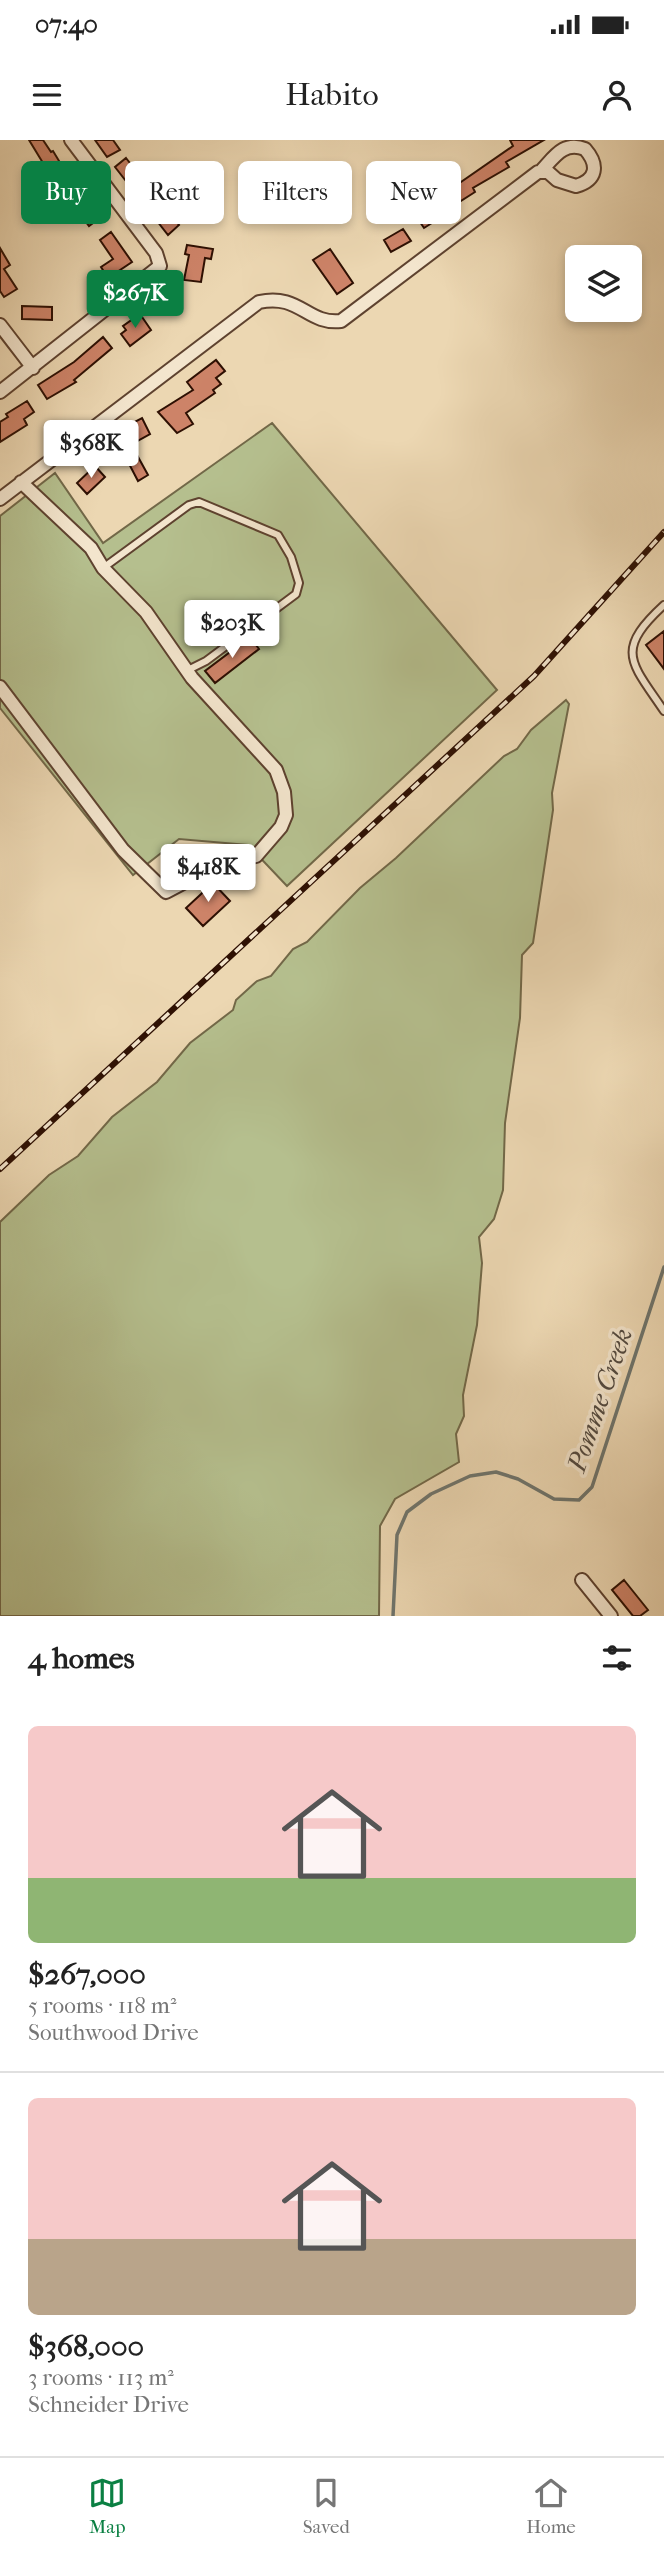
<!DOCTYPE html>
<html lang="en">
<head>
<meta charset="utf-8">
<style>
  body { margin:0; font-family:"IM FELL French Canon",serif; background:#f6f6f6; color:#222; height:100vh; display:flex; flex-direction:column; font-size:26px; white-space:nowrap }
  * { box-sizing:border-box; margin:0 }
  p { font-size:23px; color:#767676 }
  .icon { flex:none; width:38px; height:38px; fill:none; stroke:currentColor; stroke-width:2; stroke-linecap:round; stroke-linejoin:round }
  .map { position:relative; height:1476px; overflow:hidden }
  .panel { display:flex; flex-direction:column; background:#fff; flex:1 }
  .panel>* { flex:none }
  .guide { position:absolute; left:21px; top:21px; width:623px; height:63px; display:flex; gap:14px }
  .tools { position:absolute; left:565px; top:105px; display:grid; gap:14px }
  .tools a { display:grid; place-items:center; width:77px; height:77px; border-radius:10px; background:#fff; box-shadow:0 4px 10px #0003; font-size:35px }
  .price { position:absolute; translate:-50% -60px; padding:0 16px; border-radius:7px; background:#fff; color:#222; font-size:23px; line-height:46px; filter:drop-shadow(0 2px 4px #0008) }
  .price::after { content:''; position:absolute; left:50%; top:42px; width:21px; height:16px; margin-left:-10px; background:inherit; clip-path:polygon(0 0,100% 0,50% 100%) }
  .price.active { background:#0b8043; color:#fff }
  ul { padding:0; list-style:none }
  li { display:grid; align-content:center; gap:14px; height:371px; padding:0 28px }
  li+li { border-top:2px solid #e0e0e0 }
  li span { display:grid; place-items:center; height:217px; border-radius:10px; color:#555 }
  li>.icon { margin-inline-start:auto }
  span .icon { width:126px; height:126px; fill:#fffc; stroke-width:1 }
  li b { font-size:30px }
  h2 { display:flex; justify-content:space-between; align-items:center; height:84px; padding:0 28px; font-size:30px }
  .pill { padding:0 24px; border-radius:10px; background:#fff; box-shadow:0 4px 10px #0003; font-size:24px; line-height:63px }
  .pill.active { background:#0b8043; color:#fff }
  .status { display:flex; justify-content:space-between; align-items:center; height:49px; padding:0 35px; background:#fff; direction:ltr }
  .status svg { height:19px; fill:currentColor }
  header { display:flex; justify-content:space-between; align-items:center; height:91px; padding:0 28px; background:#fff; font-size:32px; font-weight:600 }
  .tab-bar { display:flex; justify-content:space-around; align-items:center; height:98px; border-top:2px solid #e0e0e0; background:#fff; font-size:19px; color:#767676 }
  .tab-bar a { display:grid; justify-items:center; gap:4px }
  .tab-bar .active { color:#0b8043 }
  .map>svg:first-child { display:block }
  .green { fill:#b5bf8e; stroke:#726848; stroke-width:2 }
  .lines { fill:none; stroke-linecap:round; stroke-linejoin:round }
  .stream { stroke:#6f756d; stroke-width:3.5 }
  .building { fill:#cd8368; stroke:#2e1003; stroke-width:2 }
  .service-casing { stroke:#5e422f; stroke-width:10 }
  .minor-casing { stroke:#5e422f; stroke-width:16 }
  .service { stroke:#f3e5cd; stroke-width:6 }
  .minor { stroke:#f3e5cd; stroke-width:12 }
  .rail-casing { stroke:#2e1003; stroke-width:6 }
  .rail { stroke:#f3e5cd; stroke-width:3.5; stroke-dasharray:10; stroke-linecap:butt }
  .labels { text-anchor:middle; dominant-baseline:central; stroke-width:7; stroke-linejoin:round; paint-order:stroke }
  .water-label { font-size:26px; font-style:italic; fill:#544b41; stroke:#f3e5cd }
</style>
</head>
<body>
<div class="status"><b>07:40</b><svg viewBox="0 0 49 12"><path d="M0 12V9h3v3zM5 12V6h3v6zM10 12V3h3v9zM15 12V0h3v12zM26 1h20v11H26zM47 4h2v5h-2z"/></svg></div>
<header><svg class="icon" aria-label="menu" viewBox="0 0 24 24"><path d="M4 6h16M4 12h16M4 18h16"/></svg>Habito<svg class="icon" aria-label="person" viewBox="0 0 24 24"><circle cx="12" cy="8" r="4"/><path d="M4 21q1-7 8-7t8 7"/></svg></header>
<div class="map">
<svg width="664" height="1476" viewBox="0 0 664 1476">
  <rect width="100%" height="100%" fill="#ecd7b2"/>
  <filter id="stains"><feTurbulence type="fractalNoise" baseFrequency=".00286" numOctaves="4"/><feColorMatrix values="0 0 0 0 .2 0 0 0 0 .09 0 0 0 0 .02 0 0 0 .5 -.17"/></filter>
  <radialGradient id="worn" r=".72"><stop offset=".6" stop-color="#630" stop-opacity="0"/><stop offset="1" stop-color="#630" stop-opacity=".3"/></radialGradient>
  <!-- green -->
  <path class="green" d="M272,283L497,550L287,746L248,705L179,699L133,735L0,568V376L55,333L103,403Z
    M566,560L569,564L552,653L553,670L533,803L522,815L520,878L505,983L503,1050L494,1079L479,1097L482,1123L477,1185L463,1255L464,1276L456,1294L459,1322L395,1359L380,1386L379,1476H0V1082L49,1035L78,1016L112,977L157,942L190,903L233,870L236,860L257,841L271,836L293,809L307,802L360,748L396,718L504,616L517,609L531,590Z"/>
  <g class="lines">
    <!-- stream -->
    <path class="stream" d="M393,1476L397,1395L407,1372L431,1354L470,1336L496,1332L518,1339L554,1359L579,1360L592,1347L664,1127"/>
  </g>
  <!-- building -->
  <path class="building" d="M29,0H43L51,12L53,11L70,39L57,46Z
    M95,0H113L120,10L107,17Z
    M510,0H544L506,22L509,27L473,48L475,52L456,64L448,51L513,6Z
    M126,18L166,69L171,65L177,73L172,76L179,85L168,95L115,27Z
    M82,51L101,77L89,86L70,60Z
    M435,64L443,76L424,88L416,76Z
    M403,89L411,101L391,112L384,100Z
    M111,92L132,122L108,138L101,127L113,119L100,100Z
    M187,105L213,109L211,119L205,118L201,142L184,140L189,115L185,114Z
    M0,108L10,125L4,129L17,149L4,157L0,151Z
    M330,109L353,143L337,154L313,120Z
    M22,166L52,167V180L22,179Z
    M140,174L151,190L130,206L121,194L126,190L123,186Z
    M103,197L112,208L74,240L76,242L47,259L38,245L74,222Z
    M216,220L225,231L216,238L221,244L213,250L215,253L186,273L193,284L177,293L158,272L193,250L187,242Z
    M27,261L34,272L24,279L27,285L0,302V282L8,277L6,274Z
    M142,278L150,294L132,304L127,286Z
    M137,315L148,335L138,341L127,320Z
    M95,326L105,337L87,354L77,343Z
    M664,491V529L646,505Z
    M250,497L259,509L215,543L205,531Z
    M213,743L230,761L203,786L186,768Z
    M624,1440L648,1470L640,1476H633L612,1450Z"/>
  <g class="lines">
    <!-- service casing -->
    <g class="service-casing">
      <path id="service" d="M103,428L189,365L199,362L278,395L291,417L299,443L296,454L206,521L188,530
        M664,465C614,511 631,522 664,571"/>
    </g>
    <!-- minor casing -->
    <g class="minor-casing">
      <path id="minor" d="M0,185L33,228
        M0,252L160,126L156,113L71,0
        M0,359L259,162C300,153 307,185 341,181L538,32H548L557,40L576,46C597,40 599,25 585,9C564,1 555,16 542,30
        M0,547L123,710L166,752L223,722L256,716L281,687L286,675L284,652L276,630L192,538L146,472L103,428L91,408L21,342
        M582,1440L611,1476"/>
    </g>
    <!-- service -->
    <use href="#service" class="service"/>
    <!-- minor -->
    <use href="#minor" class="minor"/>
    <!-- rail casing -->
    <g class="rail-casing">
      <path id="rail" d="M0,1029L534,536L664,392"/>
    </g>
    <!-- rail -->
    <use href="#rail" class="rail"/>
  </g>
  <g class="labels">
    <!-- water labels -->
    <g class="water-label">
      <text transform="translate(600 1260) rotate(-71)">Pomme Creek</text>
    </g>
  </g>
  <rect width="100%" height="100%" filter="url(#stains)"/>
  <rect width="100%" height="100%" fill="url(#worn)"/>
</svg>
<div class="tools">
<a><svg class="icon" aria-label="layers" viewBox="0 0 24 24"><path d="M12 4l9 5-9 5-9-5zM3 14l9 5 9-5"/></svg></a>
</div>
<b class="price active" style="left:135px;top:190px">$267K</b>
<b class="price" style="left:91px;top:340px">$368K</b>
<b class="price" style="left:232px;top:520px">$203K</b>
<b class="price" style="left:208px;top:764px">$418K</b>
<div class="guide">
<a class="pill active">Buy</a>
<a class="pill">Rent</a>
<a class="pill">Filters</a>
<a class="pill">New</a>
</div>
</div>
<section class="panel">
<h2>4 homes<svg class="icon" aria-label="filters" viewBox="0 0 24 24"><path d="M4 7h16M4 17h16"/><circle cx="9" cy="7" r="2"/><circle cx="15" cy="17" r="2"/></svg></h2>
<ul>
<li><span style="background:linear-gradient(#f6c9c9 70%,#8fb573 0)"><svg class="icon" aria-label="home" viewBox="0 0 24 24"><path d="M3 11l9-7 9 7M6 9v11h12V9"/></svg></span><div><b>$267,000</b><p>5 rooms · 118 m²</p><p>Southwood Drive</p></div></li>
<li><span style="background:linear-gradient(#f6c9c9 65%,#b9a48a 0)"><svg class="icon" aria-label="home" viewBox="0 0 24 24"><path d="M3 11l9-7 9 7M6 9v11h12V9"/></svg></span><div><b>$368,000</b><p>3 rooms · 113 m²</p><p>Schneider Drive</p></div></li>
</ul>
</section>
<nav class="tab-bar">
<a class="active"><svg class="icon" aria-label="map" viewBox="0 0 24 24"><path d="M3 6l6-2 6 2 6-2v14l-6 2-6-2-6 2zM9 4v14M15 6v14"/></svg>Map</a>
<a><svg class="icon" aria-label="saved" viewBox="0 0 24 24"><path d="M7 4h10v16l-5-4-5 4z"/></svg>Saved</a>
<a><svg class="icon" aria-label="home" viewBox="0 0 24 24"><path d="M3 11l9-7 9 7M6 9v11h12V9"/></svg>Home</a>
</nav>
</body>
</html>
